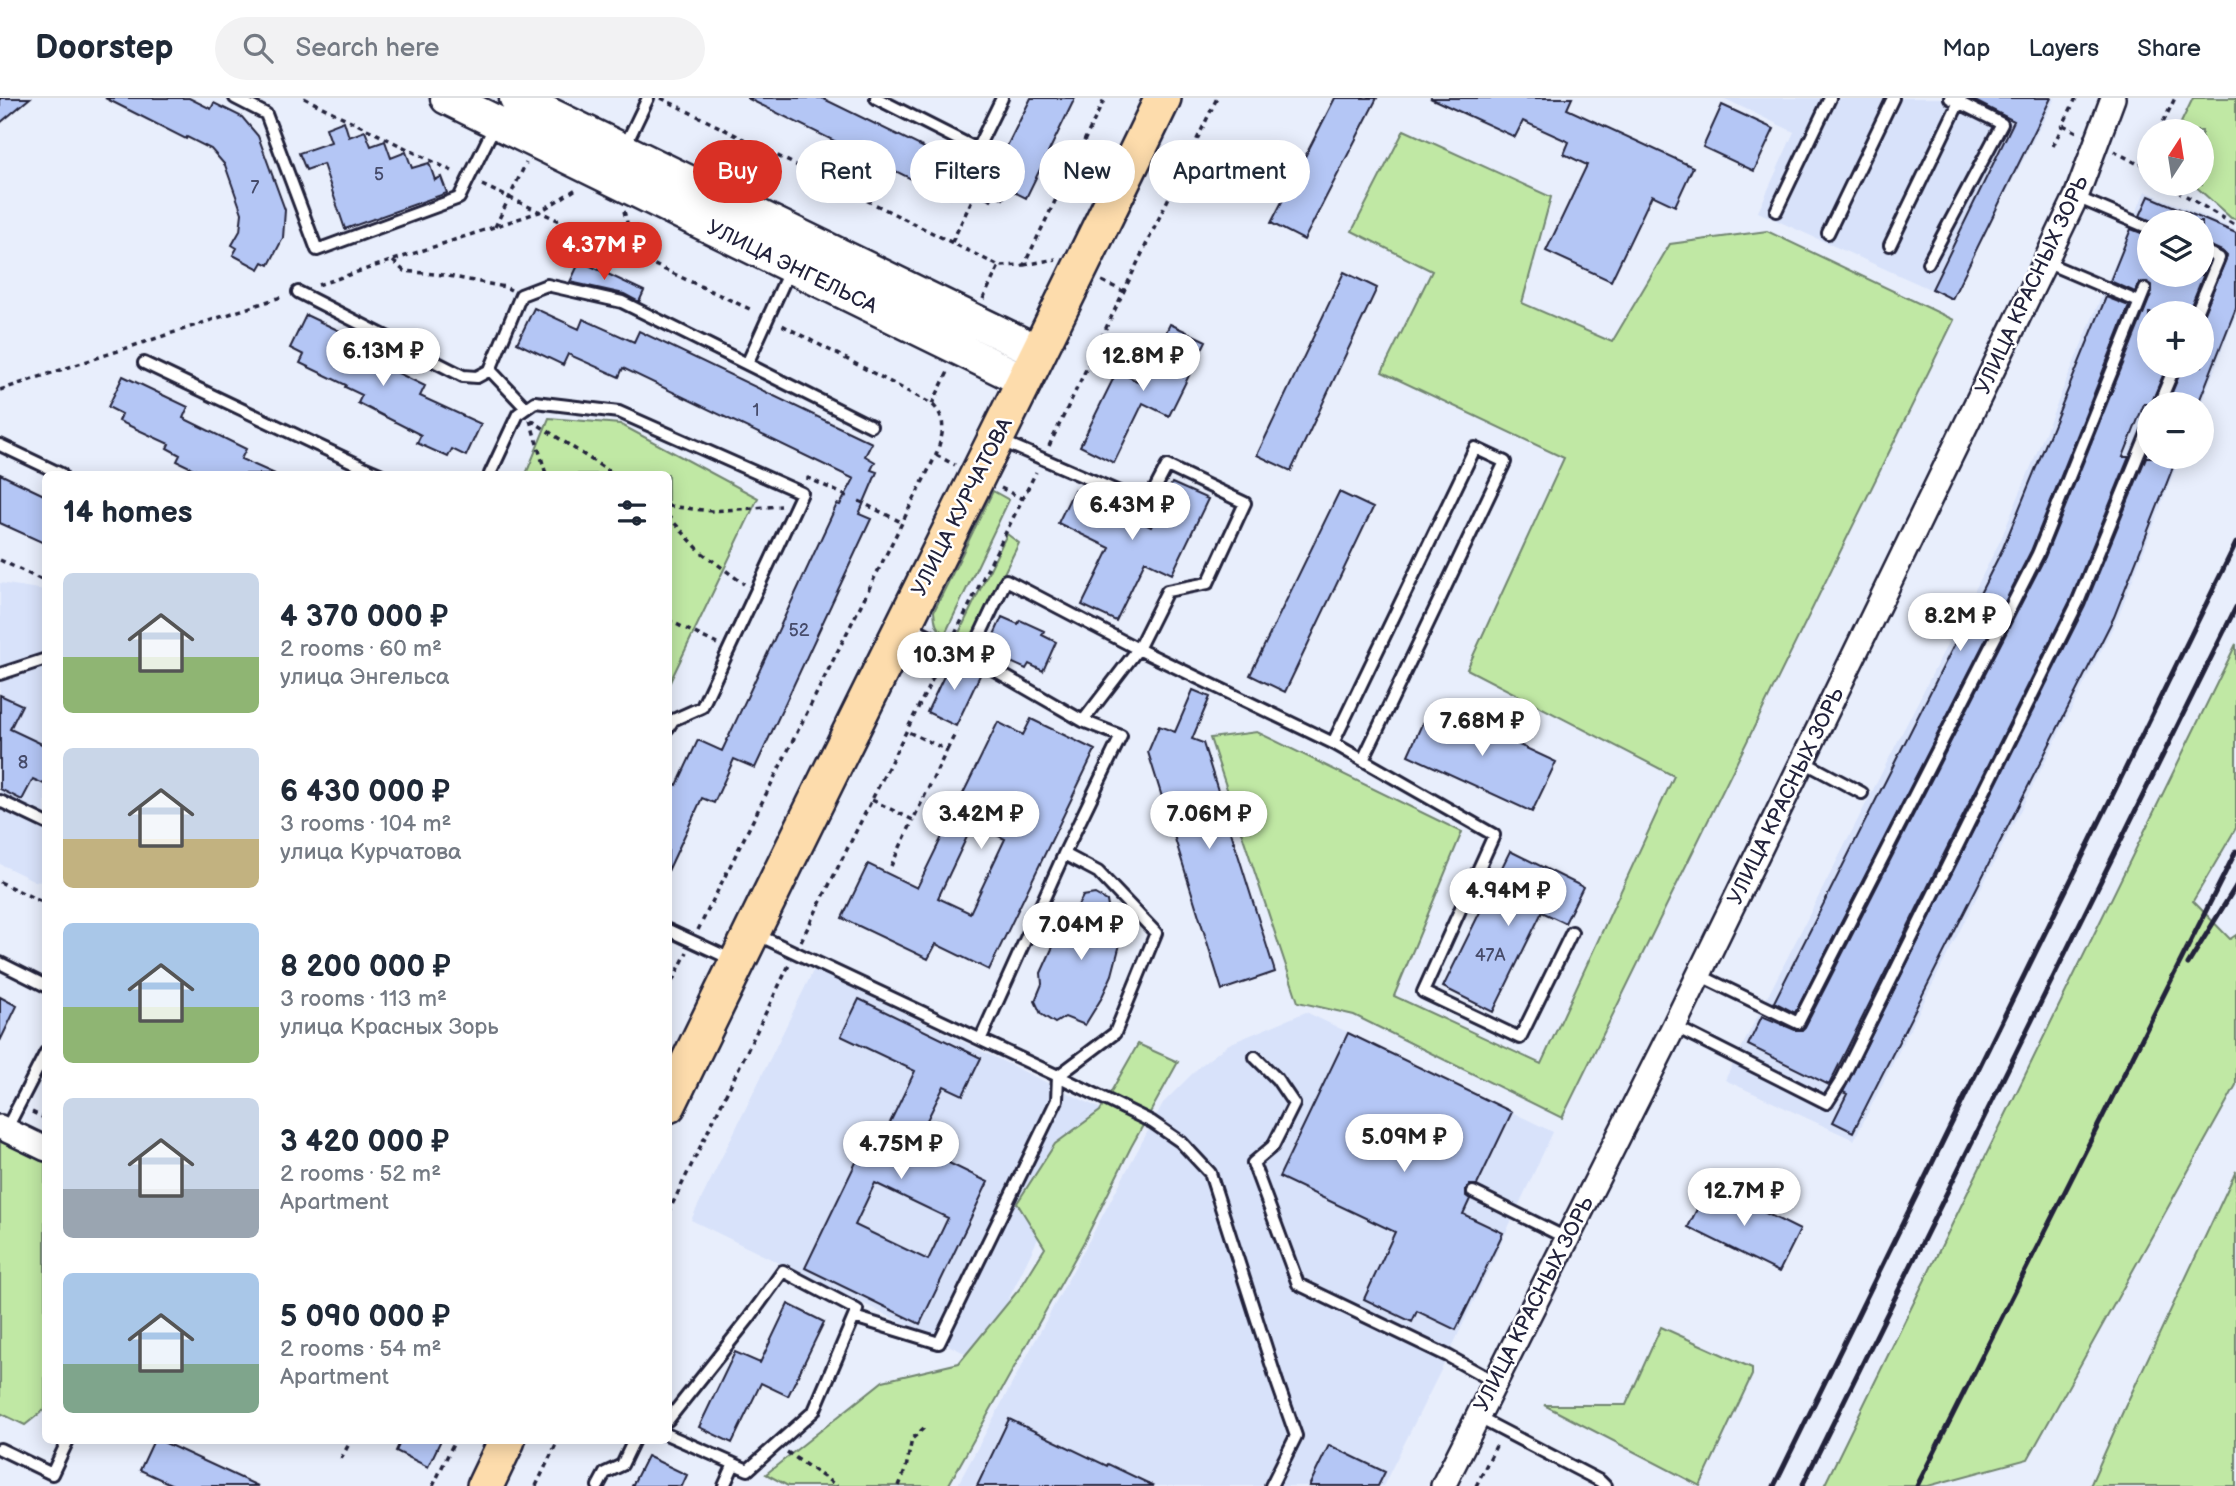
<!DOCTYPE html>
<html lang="en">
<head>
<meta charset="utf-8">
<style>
  body { margin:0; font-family:"Balsamiq Sans",sans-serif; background:#f2f2f3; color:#1f2937; height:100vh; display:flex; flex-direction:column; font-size:26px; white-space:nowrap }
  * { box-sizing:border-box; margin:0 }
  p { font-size:23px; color:#747a83 }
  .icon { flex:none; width:38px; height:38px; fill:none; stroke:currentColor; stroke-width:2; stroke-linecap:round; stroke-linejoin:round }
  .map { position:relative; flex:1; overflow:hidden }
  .panel { position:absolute; left:42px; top:373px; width:630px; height:973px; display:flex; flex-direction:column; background:#fff; border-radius:10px; box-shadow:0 4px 18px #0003 }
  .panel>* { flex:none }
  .guide { position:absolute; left:693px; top:42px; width:665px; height:63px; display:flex; gap:14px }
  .needle { width:46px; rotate:12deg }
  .tools { position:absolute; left:2137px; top:21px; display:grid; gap:14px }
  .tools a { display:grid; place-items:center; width:77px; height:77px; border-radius:50%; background:#fff; box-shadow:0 4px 18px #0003; font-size:35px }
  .price { position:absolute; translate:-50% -60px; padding:0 16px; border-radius:24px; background:#fff; color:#222; font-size:23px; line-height:46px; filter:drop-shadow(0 2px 4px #0008) }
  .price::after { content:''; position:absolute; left:50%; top:42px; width:21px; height:16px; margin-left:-10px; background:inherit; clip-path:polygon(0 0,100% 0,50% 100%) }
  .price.selected { background:#d93025; color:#fff }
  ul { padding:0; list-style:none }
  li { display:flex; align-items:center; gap:21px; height:175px; padding:0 21px }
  li span { display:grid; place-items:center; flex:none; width:196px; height:140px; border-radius:10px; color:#555 }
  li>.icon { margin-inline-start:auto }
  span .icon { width:84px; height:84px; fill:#fffc; stroke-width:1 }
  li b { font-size:30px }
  h2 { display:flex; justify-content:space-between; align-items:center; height:84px; padding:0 21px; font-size:30px }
  .tag { padding:0 24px; border-radius:32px; background:#fff; box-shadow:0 4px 18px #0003; font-size:24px; line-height:63px }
  .tag.selected { background:#d93025; color:#fff }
  header { display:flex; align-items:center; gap:42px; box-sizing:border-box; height:98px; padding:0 35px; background:#fff; border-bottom:2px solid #e0e1e3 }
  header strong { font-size:33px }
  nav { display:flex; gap:38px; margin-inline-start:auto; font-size:24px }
  .search { width:490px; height:63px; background:#f2f2f3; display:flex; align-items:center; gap:18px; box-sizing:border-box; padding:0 24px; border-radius:38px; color:#747a83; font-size:26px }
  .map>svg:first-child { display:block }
  .built { fill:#d8e2fa; fill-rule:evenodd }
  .green { fill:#c0e8a4; stroke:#718570; stroke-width:2 }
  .building { fill:#b4c6f5; stroke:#22223b; stroke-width:2; fill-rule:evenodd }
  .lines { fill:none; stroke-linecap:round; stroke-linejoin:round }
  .lane-casing { stroke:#22223b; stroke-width:16 }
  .street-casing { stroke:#22223b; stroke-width:28 }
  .secondary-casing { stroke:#22223b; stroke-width:37 }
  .primary-casing { stroke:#22223b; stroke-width:40 }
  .path { stroke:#22223b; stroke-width:3.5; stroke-dasharray:5 5; stroke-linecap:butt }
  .lane { stroke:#fff; stroke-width:10 }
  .street { stroke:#fff; stroke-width:23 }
  .secondary { stroke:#fff; stroke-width:32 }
  .primary { stroke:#fddcac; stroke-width:35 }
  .rail { stroke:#22223b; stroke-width:5 }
  .labels { text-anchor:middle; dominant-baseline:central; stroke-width:5; stroke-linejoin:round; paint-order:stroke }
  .number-label { font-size:18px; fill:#464b6a }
  .street-label { font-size:21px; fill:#22223b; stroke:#fff }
</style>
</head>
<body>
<header>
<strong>Doorstep</strong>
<div class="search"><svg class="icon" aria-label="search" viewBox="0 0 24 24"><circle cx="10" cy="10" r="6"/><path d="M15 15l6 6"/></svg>Search here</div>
<nav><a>Map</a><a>Layers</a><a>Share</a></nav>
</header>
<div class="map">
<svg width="2236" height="1388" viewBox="0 0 2236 1388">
  <rect width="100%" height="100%" fill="#e8eefc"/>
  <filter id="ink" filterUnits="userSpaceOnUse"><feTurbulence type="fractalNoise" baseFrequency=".0143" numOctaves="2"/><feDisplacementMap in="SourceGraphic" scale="14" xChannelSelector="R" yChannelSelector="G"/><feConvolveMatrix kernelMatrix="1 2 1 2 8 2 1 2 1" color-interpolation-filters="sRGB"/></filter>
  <g filter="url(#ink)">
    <!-- built -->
    <path class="built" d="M1723,0H2055L1952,201L1758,114L1794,34Z
      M2145,93L2236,132V216L2201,306H2149V359H2180L2118,519L1854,1042L1725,982L2001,441ZM2149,124H2202V177H2149ZM2149,215H2202V268H2149Z
      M0,485L45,492V784L35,783L0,766Z
      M814,871L1101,1011L979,1262L691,1122Z
      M1306,914L1553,1034L1448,1258L1383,1388H957L1163,1005L1200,968L1229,946Z"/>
    <!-- green -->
    <path class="green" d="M2193,0H2236V121L2231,120L2193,86H2202V33H2177Z
      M1404,32L1551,99L1522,205L1612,244L1670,146L1767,133L1954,222L1562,1020L1354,917L1298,904L1210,640L1257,634L1462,734L1394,898L1541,966L1674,678L1467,571L1564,360L1382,274L1432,173L1352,133Z
      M549,320L620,326L758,400L669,586L668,376H526Z
      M993,393L1009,402L945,536C935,530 935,524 934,513Z
      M1007,436L1019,445L968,548L955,543Z
      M2236,546V730L2193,803L2230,841L2236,837V987L2028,1361L1928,1388H1824Z
      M1138,946L1178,964L1131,1049L1085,1142L948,1388H788L766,1376L883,1283L959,1265L1021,1189L1045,1150L1017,1105L1055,1046L1100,1013Z
      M0,1036L45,1057V1311L25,1327L0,1315Z
      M2236,1073V1388H2090L2125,1309Z
      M1661,1229L1752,1270V1277L1700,1388L1544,1307H1626Z"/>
    <!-- building -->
    <path class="building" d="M0,0H30L0,25Z
      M105,0H189L211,11L214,5L242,19L258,38L285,112L283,140L269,167L263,164L259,171L233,157L237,150L232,147L240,133L242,115L225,67L211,51L187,39L186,41Z
      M747,0H822L990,82L1031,0H1075L1026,100L1008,91L1003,101L994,96L991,102L957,85L950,100Z
      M1335,0H1377L1304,142L1271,125Z
      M1430,0H1572L1567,11L1693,69L1675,108L1652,97L1611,183L1546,153L1587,67L1564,56L1569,44L1523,23L1515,39Z
      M1969,0H2051L1952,201L1932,191L2014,23Z
      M1722,7L1774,31L1754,73L1703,49Z
      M344,23L349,39L365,33L371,48L385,43L391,60L406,54L412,70L429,65L435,82L441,79L447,95L345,131L323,66L306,72L299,55L331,44L326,30Z
      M2149,98L2236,135V210L2198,306H2167L2183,268H2202V220L2227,158L2222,153L2202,144V124H2154L2140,118Z
      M2131,131L2149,138V177H2202V160L2209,164L2188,215H2149V268H2167L2151,306H2144L2123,359H2129L2071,501L1829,987L1748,947L1762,918L1795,932H1802L1805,929L2045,459L2152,194V187L2147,184L2140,185L2135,194L2110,183Z
      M580,163L644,193L639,204L624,196L570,184Z
      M1344,174L1377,190L1291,373L1257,357Z
      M2106,199L2129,208L2031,453L1795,915L1774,904L2003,450Z
      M534,210L579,231L583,221L634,244L639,233L872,345L865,358L875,364L871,372L877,374L859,416L871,421L755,670L734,661L714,705L702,700L668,773V683L677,687L698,642L722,653L837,406L840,407L854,381L623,270L619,279L568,256L563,267L517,245Z
      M306,217L367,246L361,257L425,288L420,298L481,326L466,358L452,351L448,359L417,345L421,337L358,305L362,297L345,289L346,287L300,265L304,257L290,250Z
      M1170,226L1206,243L1169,318L1143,305L1114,365L1080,348L1117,273L1141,285Z
      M123,278L188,309L183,320L246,351L241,361L275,376H204L177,363L180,357L167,350L169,346L119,323L122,316L108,309Z
      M2146,359H2177L2114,519L1853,1034L1833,1024L1847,996L1843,994L2085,508Z
      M0,376L46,398V446L0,425Z
      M1172,385L1208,401L1172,476L1145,463L1116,523L1082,507L1110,450L1058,425L1074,392L1151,429Z
      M1339,394L1373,410L1285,594L1250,577Z
      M1002,519L1018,526L1020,522L1044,533L1042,537L1056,544L1043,573L1029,566L1026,571L1002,560L1005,555L989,548Z
      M952,561L981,575L956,628L927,614Z
      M1193,592L1210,599L1192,641L1203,645L1275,874L1222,892L1148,654L1159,628L1175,634Z
      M0,597L22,607L10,631L46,648V687L33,681L22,702L0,691Z
      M1431,606L1556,664L1532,714L1408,657Z
      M1031,621L1095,652L989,872L936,846L928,861L842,820L868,766L917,790L998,624L1023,637ZM973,726L1005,741L970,815L938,800Z
      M1510,753L1583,789L1565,825L1542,814L1493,914L1443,889Z
      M1095,796L1107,803L1109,815L1126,823L1112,877L1101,901L1085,927L1065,919L1055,925L1041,916L1035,903L1042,886L1041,875L1065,822L1073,817L1083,798Z
      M0,899L17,908L0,943Z
      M859,901L981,960L963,997L944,988L914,1048L988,1084L920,1226L805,1170L873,1029L885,1035L915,973L841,938ZM875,1085L948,1120L928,1162L855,1127Z
      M1348,935L1512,1014L1477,1087H1469L1466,1091V1098L1470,1101L1463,1116L1503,1135L1456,1232L1417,1213L1412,1224L1364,1201L1395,1134L1279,1079Z
      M1709,1087L1800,1132L1779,1174L1688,1129Z
      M788,1206L824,1224L788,1298L761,1285L732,1345L699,1329L735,1254L760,1265Z
      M1009,1321L1107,1368L1108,1366L1154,1388H977Z
      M154,1342H159L258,1388H175L140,1372Z
      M401,1342H441L428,1369L396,1353Z
      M1329,1347L1385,1374L1378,1388H1309Z
      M647,1358L687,1377L682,1388H632Z"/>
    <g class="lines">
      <!-- lane casing -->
      <g class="lane-casing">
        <path id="lane" d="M235,0L266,16L317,152L459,100L495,27
          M876,0L977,51L1002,0
          M625,48L648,0
          M2076,99L2149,130
          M1776,113L1830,0
          M1828,135L1893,0
          M1890,147L1961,0
          M2045,164L2139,204
          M1928,165L2002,26L1950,0
          M298,194L463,278L477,279L490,272L521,197L547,187L622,204L747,266L790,171
          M2196,215L2219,160L2202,152
          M144,265L359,367L355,376
          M747,266L871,328
          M490,272L526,310
          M2159,306L2175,268
          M999,342L1147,406L1167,368L1245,405L1208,485L1167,493L1138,551L1333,645L1494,737L1423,894L1520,940L1572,834
          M0,347L61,376
          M359,367L380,376
          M490,376L518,316L535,304L619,314L802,395L702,609L673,622L668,630
          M910,528L970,558L1083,623L1121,638L1064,756L981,940
          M970,558L1006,482L1138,551L1083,623
          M0,576L46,561
          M1333,645L1475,350L1505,364L1363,662
          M1802,663L1862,695
          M0,703L46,725
          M1064,756L1098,774L1156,835L1115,935L1058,978L1152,1024L1181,1044L1210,1075L1277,1284L1296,1338L1271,1388
          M668,832L733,862
          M758,837L1058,978L1057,1002L939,1245L854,1219
          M0,865L46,888
          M1699,877L1798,925L2038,456L2145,191
          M1674,928L1827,1005L1841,983L2078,504L2149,331
          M1255,959L1277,981L1294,1006L1273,1048L1253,1065L1298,1186L1448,1258L1495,1284
          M6,1032L46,954
          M1473,1094L1566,1140
          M1477,1319L1600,1383L1605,1388
          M668,1322L749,1220L783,1173L857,1212L814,1313L748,1372L668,1337
          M0,1351L52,1376L68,1342
          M598,1388L605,1375L622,1367L634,1342
          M724,1388L734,1366"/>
      </g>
      <!-- street casing -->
      <g class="street-casing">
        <path id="street" d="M0,1029L46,1051
          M1443,1388L1674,928L2045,164L2076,99L2113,0"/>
      </g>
      <!-- secondary casing -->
      <g class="secondary-casing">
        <path id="secondary" d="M447,0L1025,283
          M516,0L1039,254"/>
      </g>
      <!-- primary casing -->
      <g class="primary-casing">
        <path id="primary" d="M668,1007C830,670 1000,337 1163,0
          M485,1388L507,1342"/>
      </g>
      <!-- path -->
      <path class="path" d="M304,0L456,75
        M661,0L999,168L1024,167L1105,0
        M2076,0L2063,27L2079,35
        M2159,33L2175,0
        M2053,48L2063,27
        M2114,53L2140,67L2149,58
        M2170,86L2173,90L2236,128
        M482,87L754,213
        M624,113L636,159
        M495,129L526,65
        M952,144L992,60L989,59
        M393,163L404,173L443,177L505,189L511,192
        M1024,167L1056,161
        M1102,183L1125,194
        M318,187L539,114L578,90
        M983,201L999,168
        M0,292L284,198
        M932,306L948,274
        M530,322L546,376
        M531,322L613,376
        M1049,348L1217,0
        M936,357L955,367
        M808,382V380L849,399
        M1001,390L1023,401
        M859,403L901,424
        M668,408L711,413L781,408
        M668,418L701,454L744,486
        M0,462L46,484
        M668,522L717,546
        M955,536L1036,374
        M947,652L956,634
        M872,702L913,722L947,652L906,633
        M891,768L913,722
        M0,784L46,806
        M698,832L936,357C942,338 949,322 932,306L780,226
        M801,843L944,558
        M668,892L687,854
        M32,1014L46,1021
        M668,1115L790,865
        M787,1354L837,1388
        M341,1361L351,1342
        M433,1388L455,1342
        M536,1388L558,1342
        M899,1388L906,1370L912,1341L926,1328
        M1476,1388L1497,1346"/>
      <!-- lane -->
      <use href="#lane" class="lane"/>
      <!-- street -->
      <use href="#street" class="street"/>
      <!-- secondary -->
      <use href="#secondary" class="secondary"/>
      <!-- primary -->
      <use href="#primary" class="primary"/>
      <!-- rail -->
      <path class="rail" d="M2188,866L2236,788
        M1774,1388L2236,445
        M1802,1388L2236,509
        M1917,1388L2236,753"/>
    </g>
  </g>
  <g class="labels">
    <!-- number labels -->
    <g class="number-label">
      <text x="379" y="76">5</text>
      <text x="255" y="89">7</text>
      <text x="756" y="312">1</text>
      <text x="799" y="532">52</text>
      <text x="23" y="664">8</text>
      <text x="1490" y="857">47А</text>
    </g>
    <!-- street labels -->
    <g class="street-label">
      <text transform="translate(792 169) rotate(26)">УЛИЦА ЭНГЕЛЬСА</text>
      <text transform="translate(2032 187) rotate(-65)">УЛИЦА КРАСНЫХ ЗОРЬ</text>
      <text transform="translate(962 409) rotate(-63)">УЛИЦА КУРЧАТОВА</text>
      <text transform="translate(1786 698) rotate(-64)">УЛИЦА КРАСНЫХ ЗОРЬ</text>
      <text transform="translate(1534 1206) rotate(-63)">УЛИЦА КРАСНЫХ ЗОРЬ</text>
    </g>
  </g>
</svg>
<div class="tools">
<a><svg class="needle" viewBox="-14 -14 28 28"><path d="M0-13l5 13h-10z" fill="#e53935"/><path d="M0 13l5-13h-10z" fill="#747a83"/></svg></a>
<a><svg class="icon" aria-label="layers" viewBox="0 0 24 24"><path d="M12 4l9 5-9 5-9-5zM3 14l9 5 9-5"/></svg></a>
<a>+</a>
<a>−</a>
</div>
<b class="price selected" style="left:604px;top:184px">4.37M ₽</b>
<b class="price" style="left:383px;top:290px">6.13M ₽</b>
<b class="price" style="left:1143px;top:295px">12.8M ₽</b>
<b class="price" style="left:1132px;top:444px">6.43M ₽</b>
<b class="price" style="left:1960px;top:555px">8.2M ₽</b>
<b class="price" style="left:954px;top:594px">10.3M ₽</b>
<b class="price" style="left:1482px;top:660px">7.68M ₽</b>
<b class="price" style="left:981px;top:753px">3.42M ₽</b>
<b class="price" style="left:1209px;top:753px">7.06M ₽</b>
<b class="price" style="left:1508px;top:830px">4.94M ₽</b>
<b class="price" style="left:1081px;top:864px">7.04M ₽</b>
<b class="price" style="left:1404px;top:1076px">5.09M ₽</b>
<b class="price" style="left:901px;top:1083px">4.75M ₽</b>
<b class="price" style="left:1744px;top:1130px">12.7M ₽</b>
<div class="guide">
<a class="tag selected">Buy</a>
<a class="tag">Rent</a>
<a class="tag">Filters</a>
<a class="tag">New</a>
<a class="tag">Apartment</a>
</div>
<section class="panel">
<h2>14 homes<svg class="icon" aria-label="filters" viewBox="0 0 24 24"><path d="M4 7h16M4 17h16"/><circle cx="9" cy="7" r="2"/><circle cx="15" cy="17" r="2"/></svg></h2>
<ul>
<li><span style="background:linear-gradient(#c9d6e8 60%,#8fb573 0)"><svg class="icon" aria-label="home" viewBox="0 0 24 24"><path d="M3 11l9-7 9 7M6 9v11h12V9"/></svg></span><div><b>4 370 000 ₽</b><p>2 rooms · 60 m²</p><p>улица Энгельса</p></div></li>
<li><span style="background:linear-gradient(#c9d6e8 65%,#c2b280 0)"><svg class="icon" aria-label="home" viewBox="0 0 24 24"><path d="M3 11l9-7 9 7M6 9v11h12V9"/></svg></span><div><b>6 430 000 ₽</b><p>3 rooms · 104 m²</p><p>улица Курчатова</p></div></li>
<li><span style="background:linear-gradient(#a9c7e8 60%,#8fb573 0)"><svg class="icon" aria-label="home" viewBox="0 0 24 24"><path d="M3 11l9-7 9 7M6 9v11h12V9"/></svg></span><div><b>8 200 000 ₽</b><p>3 rooms · 113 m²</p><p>улица Красных Зорь</p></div></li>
<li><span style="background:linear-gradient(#c9d6e8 65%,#9aa5b1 0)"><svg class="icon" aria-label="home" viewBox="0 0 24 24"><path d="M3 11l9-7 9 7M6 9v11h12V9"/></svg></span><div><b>3 420 000 ₽</b><p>2 rooms · 52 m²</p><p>Apartment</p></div></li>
<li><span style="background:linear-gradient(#a9c7e8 65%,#7fa58c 0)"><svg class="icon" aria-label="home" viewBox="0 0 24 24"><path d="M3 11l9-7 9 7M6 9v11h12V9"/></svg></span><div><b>5 090 000 ₽</b><p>2 rooms · 54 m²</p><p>Apartment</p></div></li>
</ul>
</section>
</div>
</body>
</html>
